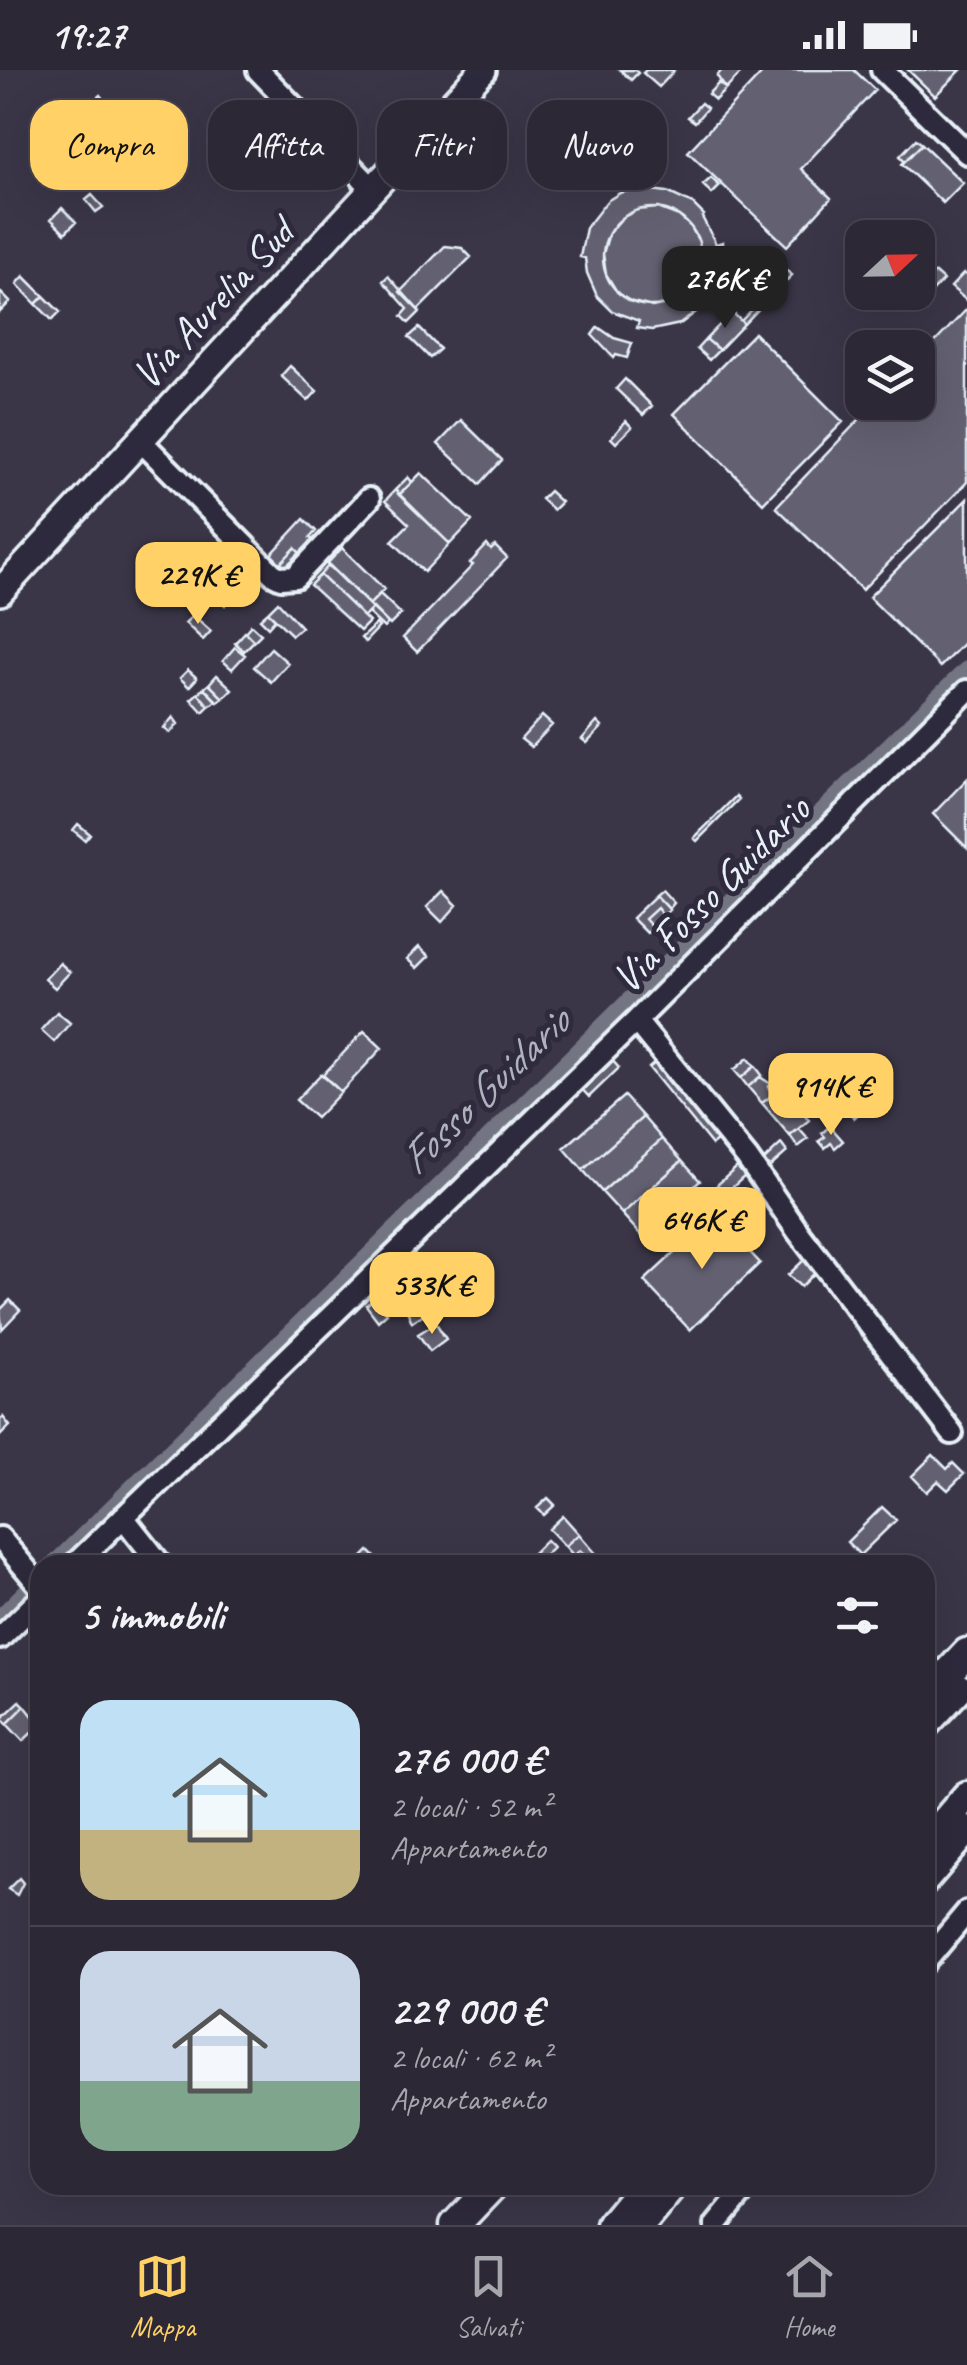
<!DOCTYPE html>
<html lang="it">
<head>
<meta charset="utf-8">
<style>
  body { margin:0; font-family:Caveat,sans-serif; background:#34303e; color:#f1f3f6; height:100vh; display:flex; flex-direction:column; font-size:38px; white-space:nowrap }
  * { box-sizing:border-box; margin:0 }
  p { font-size:32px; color:#a6a6ad }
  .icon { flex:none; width:55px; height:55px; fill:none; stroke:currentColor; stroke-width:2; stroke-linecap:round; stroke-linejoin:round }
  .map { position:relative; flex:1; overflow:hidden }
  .side { position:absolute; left:30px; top:1485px; width:905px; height:640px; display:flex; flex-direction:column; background:#2c2836; border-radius:30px; box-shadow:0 10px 40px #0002,0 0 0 2px #484451 }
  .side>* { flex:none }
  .guide { position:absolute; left:30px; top:30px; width:908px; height:90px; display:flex; gap:20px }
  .needle { width:65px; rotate:68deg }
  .fabs { position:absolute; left:845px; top:150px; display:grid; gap:20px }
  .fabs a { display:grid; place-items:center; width:90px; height:90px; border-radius:20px; background:#2c2836; box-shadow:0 10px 40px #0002,0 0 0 2px #484451; font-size:50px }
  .price { position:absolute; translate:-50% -85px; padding:0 22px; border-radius:20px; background:#ffd166; color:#111; font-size:32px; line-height:65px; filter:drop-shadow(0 2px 5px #0008) }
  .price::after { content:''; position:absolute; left:50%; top:60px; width:30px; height:22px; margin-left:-15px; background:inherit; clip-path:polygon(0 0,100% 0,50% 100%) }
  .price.on { background:#222; color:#fff }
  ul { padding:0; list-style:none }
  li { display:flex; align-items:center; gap:30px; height:250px; padding:0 50px }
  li+li { border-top:2px solid #484451 }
  li span { display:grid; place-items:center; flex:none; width:280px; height:200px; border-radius:30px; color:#555 }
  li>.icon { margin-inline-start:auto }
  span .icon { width:120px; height:120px; fill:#fffc; stroke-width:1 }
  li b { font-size:42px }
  h2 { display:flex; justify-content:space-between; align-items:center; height:120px; padding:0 50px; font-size:42px }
  .tag { padding:0 35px; border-radius:30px; background:#2c2836; box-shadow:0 10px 40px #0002,0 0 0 2px #484451; font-size:35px; line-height:90px }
  .tag.on { background:#ffd166; color:#111 }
  .status { display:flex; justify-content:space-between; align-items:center; height:70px; padding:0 50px; background:#2c2836; direction:ltr }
  .status svg { height:28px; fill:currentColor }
  .dock { display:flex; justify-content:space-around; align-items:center; height:140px; border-top:2px solid #484451; background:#2c2836; font-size:28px; color:#a6a6ad }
  .dock a { display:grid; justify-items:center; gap:5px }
  .dock .on { color:#ffd166 }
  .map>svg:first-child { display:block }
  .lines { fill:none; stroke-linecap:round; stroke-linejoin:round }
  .canal { stroke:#737482; stroke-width:18 }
  .building { fill:#636171; stroke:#e8f1f8; stroke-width:2.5; fill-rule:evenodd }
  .minor-casing { stroke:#e8f1f8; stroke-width:28 }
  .major-casing { stroke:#e8f1f8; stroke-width:32 }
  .highway-casing { stroke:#e8f1f8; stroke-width:35 }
  .minor { stroke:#2f2a3d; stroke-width:20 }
  .major { stroke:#2f2a3d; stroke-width:25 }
  .highway { stroke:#2f2a3d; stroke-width:28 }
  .labels { text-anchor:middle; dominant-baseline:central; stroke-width:10; stroke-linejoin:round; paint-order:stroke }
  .street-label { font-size:42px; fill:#e8f1f8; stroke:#2f2a3d }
  .water-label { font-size:45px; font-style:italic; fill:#aeb2bd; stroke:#2f2a3d }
</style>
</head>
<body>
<div class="status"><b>19:27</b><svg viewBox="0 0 49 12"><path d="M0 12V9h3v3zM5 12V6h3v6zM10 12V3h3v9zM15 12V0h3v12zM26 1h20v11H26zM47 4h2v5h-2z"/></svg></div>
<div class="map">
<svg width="967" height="2155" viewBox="0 0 967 2155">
  <rect width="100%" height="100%" fill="#3a3648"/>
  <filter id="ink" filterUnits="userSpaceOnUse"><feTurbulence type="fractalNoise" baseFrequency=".01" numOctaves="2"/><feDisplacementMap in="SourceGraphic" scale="20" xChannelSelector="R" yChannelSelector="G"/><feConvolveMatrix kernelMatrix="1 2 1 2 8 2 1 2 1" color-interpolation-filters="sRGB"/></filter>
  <g filter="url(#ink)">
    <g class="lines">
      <!-- canal -->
      <path class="canal" d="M54,1495L967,600
        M0,1548L40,1508"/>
    </g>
    <!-- building -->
    <path class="building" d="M620,0H635L638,3L631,10Z
      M646,0H673L674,1L659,17L643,3Z
      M722,0H736L740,4L726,19L717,6Z
      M765,0H854L875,20L801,99L831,128L787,176L688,82Z
      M908,0H961L935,26Z
      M719,13L726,19L715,30L708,24Z
      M100,25L109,36L101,43L92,32Z
      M701,33L707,38L695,52L688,47Z
      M916,69L922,74L905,91L900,86Z
      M922,74L963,113L943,133L902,94Z
      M711,108L720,116L712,124L703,115Z
      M650,115V120L667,122L693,134L704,145L702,147L716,174L723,172V202L707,234L680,254L652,260L637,258L639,251L612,241L597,226L587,203L585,188L580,187L586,158L607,131L620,123ZM658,138L679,146L691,157L699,172L701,192L690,220L671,233L652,237L629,231L617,222L606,204L603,184L609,163L622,148L637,140Z
      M92,125L103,137L96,142L86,130Z
      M603 187a49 49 0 1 1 98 0a49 49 0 1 1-98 0Z
      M62,138L76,152L65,163L51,149Z
      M901,156L913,168H891Z
      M445,176L462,178L471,187L418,240L400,222Z
      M782,197L792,205L778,219L769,211Z
      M935,203L943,210L918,237L910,230Z
      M964,203L967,206V231L951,217Z
      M24,206L44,226L36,234L17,214Z
      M388,206L420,242L409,253L402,246L408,239L383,211Z
      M775,216L778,219L744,254L741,251Z
      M1,223L10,232L0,242V224Z
      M44,226L60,242L52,250L36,234Z
      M967,239V412L862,520L776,437L876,332H918V290Z
      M732,242L744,254L719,280L706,269Z
      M598,257L614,268L632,273L627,288L616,285L614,288L592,265Z
      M419,258L440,279L430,288L409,267Z
      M754,263L843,352L763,433L674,344Z
      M706,269L719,280L709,290L697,279Z
      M290,296L317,321L308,331L281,306Z
      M625,309L652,336L643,345L616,319Z
      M461,350L502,390L480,414L438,374Z
      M626,351L632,357L616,373L611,368Z
      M421,403L472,451L450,474L399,425Z
      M408,407L412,412L399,425L395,420Z
      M395,420L450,474L424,502L392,471L409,454L385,431Z
      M549,421L561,432L553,440L541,429Z
      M967,429V570L940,597L869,527Z
      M304,449L316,461L310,468L313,470L300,483L295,478L279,495L270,486Z
      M487,475L491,480L495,476L507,488L417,582L403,568L473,495L470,493Z
      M295,478L300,483L283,499L279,495Z
      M342,478L384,519L369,535L327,494Z
      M329,495L373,538L364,547L320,505Z
      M225,505L237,521L225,535L210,521Z
      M320,505L369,552L360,561L310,515Z
      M380,524L401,544L390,555L369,535Z
      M278,532L301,557L292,565L268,542Z
      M373,538L388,553L384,558L368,543Z
      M268,542L275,549L268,557L260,549Z
      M193,545L211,561L203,570L185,553Z
      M376,554L379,557L365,572L361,568Z
      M251,555L261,564L254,571L245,562Z
      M245,562L254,571L244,581L235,573Z
      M235,577L245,585L232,599L223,591Z
      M271,578L288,593L271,612L254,597Z
      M188,600L197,608L189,617L180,608Z
      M217,605L232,619L223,628L209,614Z
      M209,614L223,628L218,632L204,618Z
      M204,618L216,631L209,636L198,623Z
      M198,623L209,636L203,642L191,629Z
      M542,646L552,655L531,677L521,669Z
      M173,647L178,654L170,663L164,658Z
      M597,652L602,657L587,673L582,669Z
      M967,709V778L933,744Z
      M736,726L739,729L697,771L694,768Z
      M78,754L90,764L85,770L73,760Z
      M662,820L674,833L669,839L656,825Z
      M443,821L457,835L442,852L427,837Z
      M656,825L670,840L663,846L657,838L645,849L652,857L660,849L662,851L647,863L632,848Z
      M657,838L663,846L652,857L645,849Z
      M419,877L429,886L417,898L407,889Z
      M60,893L70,902L55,918L45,909Z
      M57,942L70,953L54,972L41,960Z
      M364,961L382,978L341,1022L323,1005Z
      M748,988L755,996L741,1008L734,1000Z
      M611,989L619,998L589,1027L581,1018Z
      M658,990L722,1067L712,1075L649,998Z
      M755,996L762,1005L748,1017L741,1008Z
      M321,1004L341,1022L316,1048L296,1030Z
      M760,1007L771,1014L768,1017L774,1024L762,1033L748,1017Z
      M774,1024L782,1033L790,1026L809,1050L790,1066L762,1033Z
      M624,1026L643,1047L583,1100L564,1078Z
      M857,1027L866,1037L854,1048L845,1037Z
      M643,1047L662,1069L602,1122L583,1100Z
      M830,1056L843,1071L835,1078L831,1073L825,1078L819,1071L825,1067L822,1063Z
      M799,1059L808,1069L798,1077L790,1066Z
      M662,1069L682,1091L622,1144L602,1122Z
      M781,1074L787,1082L769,1098L763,1091Z
      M682,1091L700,1111L641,1165L622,1144Z
      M737,1097L745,1106L725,1124L717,1115Z
      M715,1145L760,1193L690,1260L644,1211Z
      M805,1189L817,1201L801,1217L788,1205Z
      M398,1203L411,1222L415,1220L419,1226L405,1236L388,1210Z
      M419,1226L428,1241L412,1252L405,1236Z
      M375,1228L387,1243L378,1251L366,1235Z
      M10,1230L20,1240L2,1259L0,1240Z
      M436,1253L446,1269L430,1281L418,1264Z
      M3,1347L10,1356L0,1366V1350Z
      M933,1385L947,1399L953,1393L964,1404L948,1420L938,1411L927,1422L912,1406Z
      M548,1428L555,1435L544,1445L537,1438Z
      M882,1437L896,1450L860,1485L847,1472Z
      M563,1446L579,1464L565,1476L549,1459Z
      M579,1464L599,1487L592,1493L580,1480L574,1486L565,1476Z
      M546,1470L553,1477L539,1490L532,1484Z
      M369,1481L383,1495H355Z
      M20,1631L25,1636L7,1654L2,1648Z
      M25,1636L40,1655L23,1671L7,1654Z
      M19,1808L23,1813L17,1825L8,1819Z"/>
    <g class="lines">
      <!-- minor casing -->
      <g class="minor-casing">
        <path id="minor" d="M258,0L373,119
          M882,0L967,83
          M141,371L273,504L281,508L295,507L369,429
          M636,951L747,1088L799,1163L952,1363
          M123,1447L161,1495
          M0,1468L40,1516
          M74,1495L636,951L967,621
          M0,1568L40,1529
          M925,1892L967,1842
          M716,2155L749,2115"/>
      </g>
      <!-- major casing -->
      <g class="major-casing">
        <path id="major" d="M0,522L483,0"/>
      </g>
      <!-- highway casing -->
      <g class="highway-casing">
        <path id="highway" d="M925,1628L967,1583
          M925,1654L958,1619
          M925,1775L967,1726
          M925,1809L967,1760
          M455,2155L493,2115
          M611,2155L644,2115
          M640,2155L673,2115"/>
      </g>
      <!-- minor -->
      <use href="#minor" class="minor"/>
      <!-- major -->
      <use href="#major" class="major"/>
      <!-- highway -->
      <use href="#highway" class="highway"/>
    </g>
  </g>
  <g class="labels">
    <!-- street labels -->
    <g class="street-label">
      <text transform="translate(213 234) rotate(-47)">Via Aurelia Sud</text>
      <text transform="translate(711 824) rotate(-45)">Via Fosso Guidario</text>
    </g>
    <!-- water labels -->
    <g class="water-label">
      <text transform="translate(484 1021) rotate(-44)">Fosso Guidario</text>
    </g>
  </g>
</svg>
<div class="fabs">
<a><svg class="needle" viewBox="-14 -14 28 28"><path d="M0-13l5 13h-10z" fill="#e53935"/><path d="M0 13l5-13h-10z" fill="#a6a6ad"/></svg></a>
<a><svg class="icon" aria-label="layers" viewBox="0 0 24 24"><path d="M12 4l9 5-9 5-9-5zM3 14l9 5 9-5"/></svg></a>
</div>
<b class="price on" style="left:725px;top:261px">276K €</b>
<b class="price" style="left:198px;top:557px">229K €</b>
<b class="price" style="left:831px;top:1068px">914K €</b>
<b class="price" style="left:702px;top:1202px">646K €</b>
<b class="price" style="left:432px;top:1267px">533K €</b>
<div class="guide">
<a class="tag on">Compra</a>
<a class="tag">Affitta</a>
<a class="tag">Filtri</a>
<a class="tag">Nuovo</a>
</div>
<section class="side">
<h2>5 immobili<svg class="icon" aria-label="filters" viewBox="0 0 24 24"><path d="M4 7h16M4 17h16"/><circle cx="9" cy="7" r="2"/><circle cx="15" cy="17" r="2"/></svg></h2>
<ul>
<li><span style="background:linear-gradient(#bfe0f5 65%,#c2b280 0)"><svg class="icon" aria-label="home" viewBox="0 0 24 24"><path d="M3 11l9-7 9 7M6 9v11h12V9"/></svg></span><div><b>276 000 €</b><p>2 locali · 52 m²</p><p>Appartamento</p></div></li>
<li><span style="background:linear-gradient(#c9d6e8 65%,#7fa58c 0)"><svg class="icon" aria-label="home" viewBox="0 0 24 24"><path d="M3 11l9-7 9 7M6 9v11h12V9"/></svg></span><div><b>229 000 €</b><p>2 locali · 62 m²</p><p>Appartamento</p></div></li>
</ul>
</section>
</div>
<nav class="dock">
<a class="on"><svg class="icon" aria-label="map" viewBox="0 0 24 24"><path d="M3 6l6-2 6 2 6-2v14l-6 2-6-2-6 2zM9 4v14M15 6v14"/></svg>Mappa</a>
<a><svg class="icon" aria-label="saved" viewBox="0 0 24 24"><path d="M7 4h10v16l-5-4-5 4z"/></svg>Salvati</a>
<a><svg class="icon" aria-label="home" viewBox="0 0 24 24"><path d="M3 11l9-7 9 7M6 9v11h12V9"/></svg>Home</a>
</nav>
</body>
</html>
